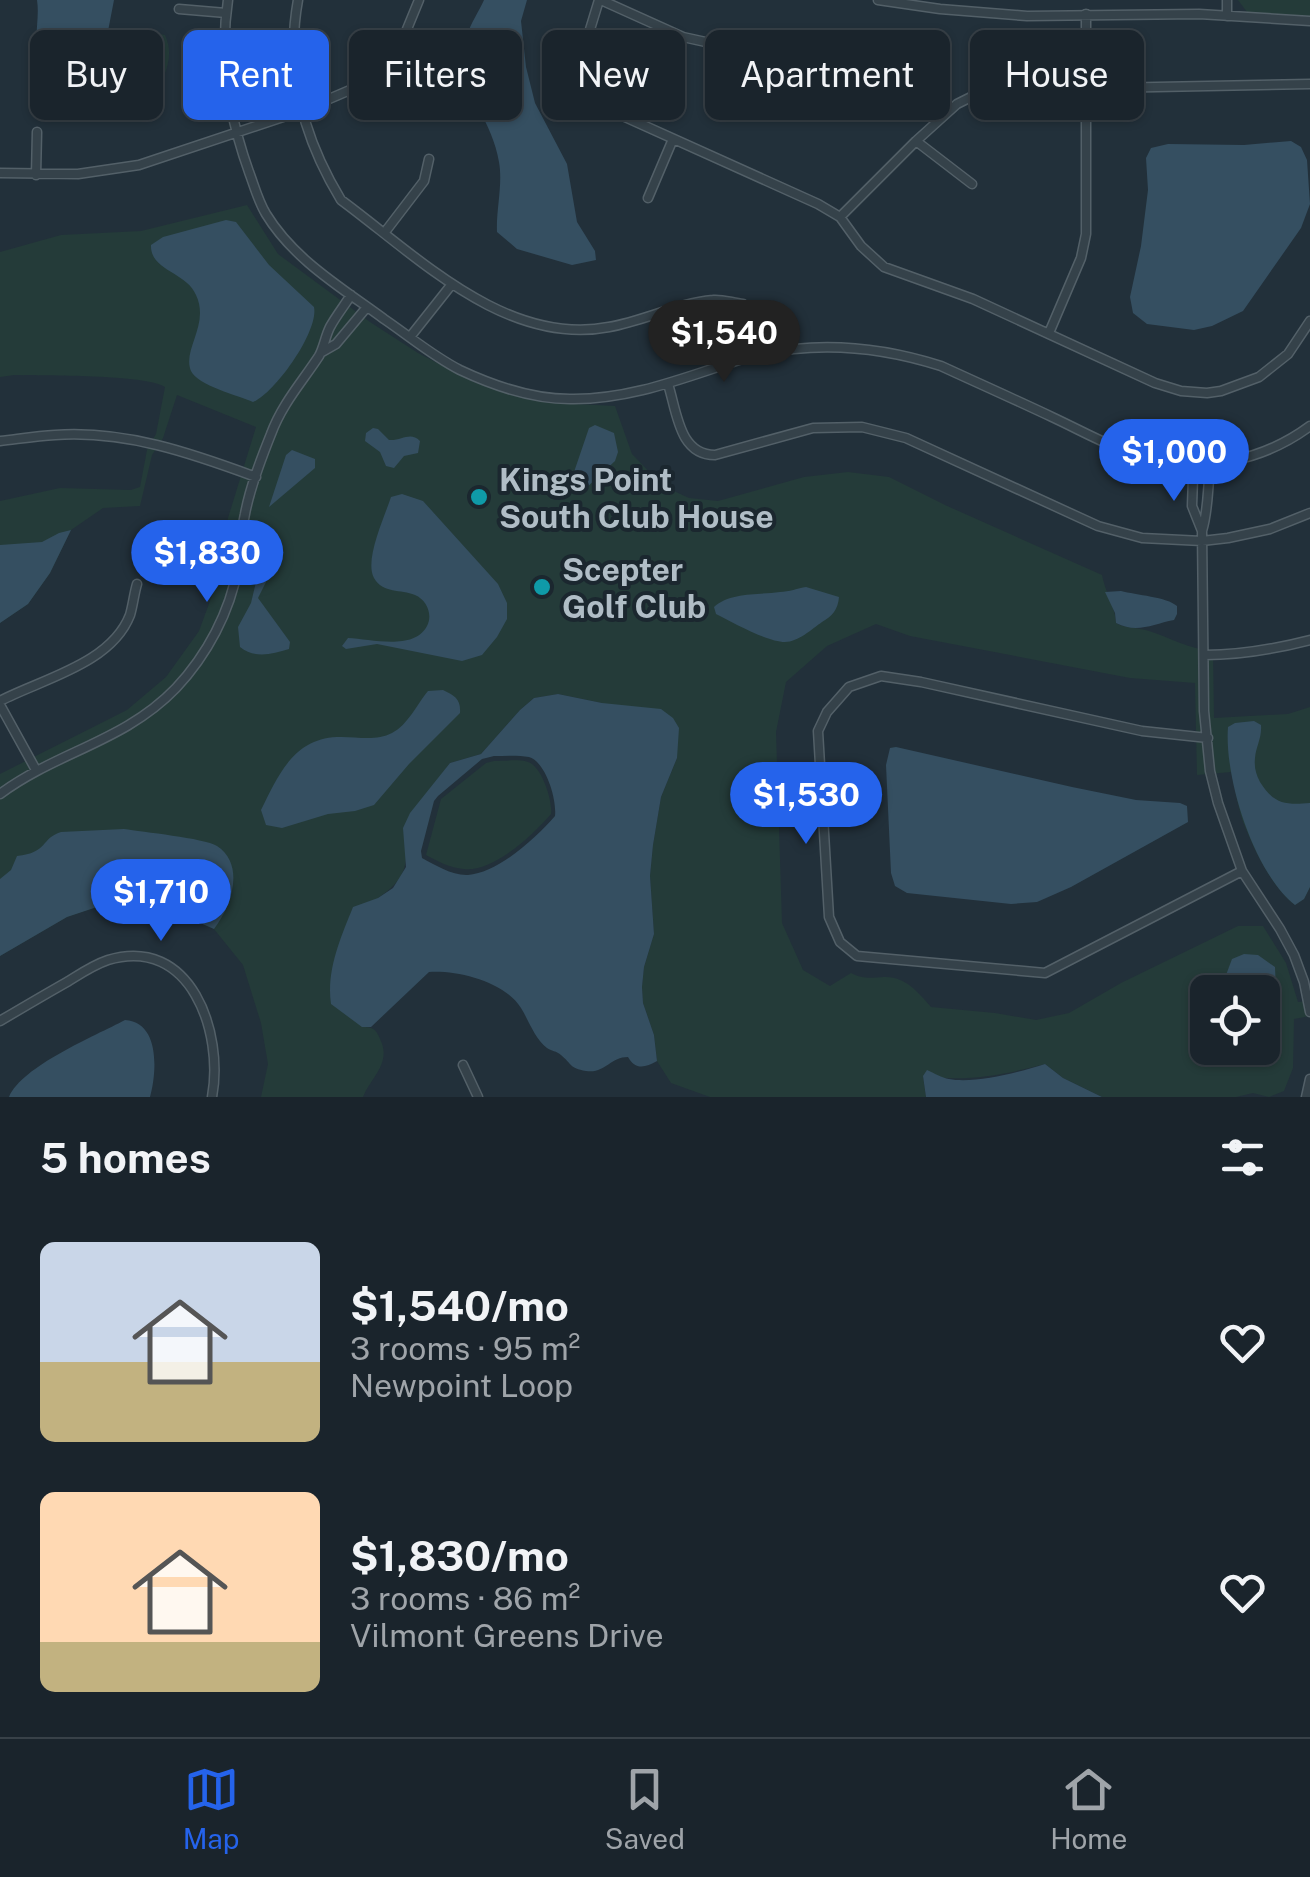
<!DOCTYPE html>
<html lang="en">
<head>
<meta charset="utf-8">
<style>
  body { margin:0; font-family:"Public Sans",sans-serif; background:#273038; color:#f1f3f6; height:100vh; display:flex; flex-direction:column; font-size:38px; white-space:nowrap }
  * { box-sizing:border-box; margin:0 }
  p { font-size:32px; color:#9fa4a9 }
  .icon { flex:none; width:55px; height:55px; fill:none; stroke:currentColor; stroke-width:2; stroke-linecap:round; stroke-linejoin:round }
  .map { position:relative; height:1097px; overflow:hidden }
  .panel { display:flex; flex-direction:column; background:#1a242c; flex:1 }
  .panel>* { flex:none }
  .banner { position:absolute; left:30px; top:30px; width:1250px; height:90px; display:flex; gap:20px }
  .fabs { position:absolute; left:1190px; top:975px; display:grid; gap:20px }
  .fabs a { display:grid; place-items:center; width:90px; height:90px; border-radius:15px; background:#1a242c; box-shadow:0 2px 8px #0004,0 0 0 2px #384148; font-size:50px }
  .price { position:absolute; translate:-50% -85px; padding:0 22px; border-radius:35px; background:#2563eb; color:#fff; font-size:32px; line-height:65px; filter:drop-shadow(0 2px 5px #0008) }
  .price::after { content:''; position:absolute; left:50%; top:60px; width:30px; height:22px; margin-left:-15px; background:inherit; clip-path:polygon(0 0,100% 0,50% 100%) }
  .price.current { background:#222; color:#fff }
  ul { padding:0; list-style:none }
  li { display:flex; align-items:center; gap:30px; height:250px; padding:0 40px }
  li span { display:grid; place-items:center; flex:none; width:280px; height:200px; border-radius:15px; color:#555 }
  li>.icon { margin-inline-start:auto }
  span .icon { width:120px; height:120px; fill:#fffc; stroke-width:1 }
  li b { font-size:42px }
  h2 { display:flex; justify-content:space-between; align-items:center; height:120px; padding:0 40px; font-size:42px }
  .tag { padding:0 35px; border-radius:15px; background:#1a242c; box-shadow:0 2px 8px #0004,0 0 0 2px #384148; font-size:35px; line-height:90px }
  .tag.current { background:#2563eb; color:#fff }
  .tab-bar { display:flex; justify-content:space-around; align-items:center; height:140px; border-top:2px solid #384148; background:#1a242c; font-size:28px; color:#9fa4a9 }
  .tab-bar a { display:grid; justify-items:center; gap:5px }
  .tab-bar .current { color:#2563eb }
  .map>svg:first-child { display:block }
  .green { fill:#243b39; fill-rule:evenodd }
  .water { fill:#354f61; fill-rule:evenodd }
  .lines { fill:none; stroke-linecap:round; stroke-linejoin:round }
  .street-casing { stroke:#536068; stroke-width:11 }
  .street { stroke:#35424a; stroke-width:8 }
  .culture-dot { fill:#0f9aa8; stroke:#1b272f; stroke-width:4 }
  .labels { text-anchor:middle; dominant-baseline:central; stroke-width:8; stroke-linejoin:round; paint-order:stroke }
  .poi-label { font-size:32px; font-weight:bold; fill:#b0bdc6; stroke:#1b272f; text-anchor:start }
</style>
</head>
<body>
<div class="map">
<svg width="1310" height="1097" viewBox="0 0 1310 1097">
  <rect width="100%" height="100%" fill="#22303a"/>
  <!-- green -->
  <path class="green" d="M1238,0H1310V16L1247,12Z
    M128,31L150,32L165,35C176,59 162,78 154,100L135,108L107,93L95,80L97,69L113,55Z
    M247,205L278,254L370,322L418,353L474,382L510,393L556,403L615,406L632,454L663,486L689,498L718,501L804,477L848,472L889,477L945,505L1102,575C1105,592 1115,606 1116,623C1127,629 1137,627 1149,631C1171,638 1189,649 1213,651L1214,718L1288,714L1310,707V887L1304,899L1295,905C1273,888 1256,854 1246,829C1238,811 1236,791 1231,772L1197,775L1195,683L1130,678L910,636L876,624L827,646L786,682L776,732L782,923L803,970L830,986L851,973C862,979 871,978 884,977C905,976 918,992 931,1007L995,1013L1036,1020L1069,1013L1121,983L1238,926H1263L1286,963L1298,1002L1310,1001V1016L1294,1019L1293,1068L1284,1091L1269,1097L1253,1093L1236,1097H1102L1063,1078L1045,1064C1004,1075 966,1082 923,1076L926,1097H710L671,1083L657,1061L654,1035L643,1003L642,987L644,967L654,934L650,876L653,845L661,797L677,758L602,703L558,694L534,698L520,710L481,754L450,763L404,828C409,862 408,878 378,898L362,1027C373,1027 376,1029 380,1039C392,1063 371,1077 363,1097H261L268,1064L261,1023L243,965L214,929L164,907L115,901L67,917L0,956V774L127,710L166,677L199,631L221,571L228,518L256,427L177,395L163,438L152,455L140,506L103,508L71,530L50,573L28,604L0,623V501L60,488L131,490L140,487L147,450L156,434L165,387C145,374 45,376 14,375L0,377V252L61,235L141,231ZM1208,992H1262V1048H1208Z
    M494,761C504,761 519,759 528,762C542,766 553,802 551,814C533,835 494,872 464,869C450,868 437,861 426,855L441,799L486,763Z"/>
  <!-- water -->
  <path class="water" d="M37,0H114L104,52L83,67L39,56C33,38 40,19 37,0Z
    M484,0H527L521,21L526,67L535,103L567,164L577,222L595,251L596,260L572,265L517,249L497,232C496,210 503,184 499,162C492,116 453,85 467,35C471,23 479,11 484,0Z
    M1291,141L1301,147L1307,160L1310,204L1301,228L1243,311L1212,326L1194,330L1147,324L1133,313L1130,297L1141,246L1148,190L1146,158L1151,148L1168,144L1244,145Z
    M226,220L236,222L269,265L314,307C319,331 275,393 253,402C239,396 197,385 191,371C182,349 210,325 196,295C187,272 150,271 151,245L163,237Z
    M595,425L614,433L618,452L615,461L585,489L580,491L574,488V472L589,428Z
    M373,428L378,429L389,440C402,441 410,431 420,441L418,453L404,456L394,468L386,466L380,452L365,441L366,433Z
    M292,450L315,459V468L269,507L286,455Z
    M402,494L423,501L498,584L507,603V619L497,637L482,655L462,661L377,644L346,649L342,646L348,638C371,639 414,651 427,626C433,615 427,600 415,595C401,589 383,594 374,578C364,560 385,516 391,497Z
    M71,530L50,573L28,604L0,623V545L42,542L59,533Z
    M260,565L267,580L258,598L290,642L289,649C272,654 255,659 240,647L238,627L251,603Z
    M806,587L839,597C838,610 832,616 822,622C812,629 798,642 785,642C767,642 732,622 716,614L714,607C730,592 759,595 780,592C789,592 798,588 806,587Z
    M1121,591C1136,595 1167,597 1177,606V614L1174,620C1153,624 1137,634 1116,623L1115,613L1105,592Z
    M443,690C455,696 461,699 460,713L409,764L374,805L355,811L328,814L282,828L266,825L261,810C278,776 293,739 337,737C355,736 375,742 392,733C408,725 417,704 428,691Z
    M558,694L602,703L661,709L673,718L679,728L677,758L661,797L653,845L650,876L654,934L644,967L642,987L643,1003L654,1035L657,1061C645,1068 635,1070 628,1057C610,1057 605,1074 586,1071C569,1068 572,1064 561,1055C557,1051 551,1051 547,1048C535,1039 529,1021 521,1008C505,982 458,970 429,972L371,1027H362L331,1004C326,970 341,937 353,907L378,898L393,888L406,867L403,828L410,813L450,763L481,754L520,710L534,698ZM494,756C505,756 518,755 529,757C546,762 557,800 555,816C536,838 498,873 468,875C453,876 435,865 422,858L421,851L434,801L438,796L482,759Z
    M1254,721L1261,725C1262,738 1256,746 1255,758C1254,768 1256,774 1260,782C1274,804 1285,805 1310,803V887L1304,899L1295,905C1254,873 1224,778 1228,727L1235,723Z
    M896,747L1072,787L1136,800L1180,803L1187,806L1188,822L1071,887L1037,902L1011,904L907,893L895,886L891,873L886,765L890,748Z
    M124,829C142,832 204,838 217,846C246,865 231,907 214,929L164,907L115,901L67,917L0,956V879L11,870L17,856C48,853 41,838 61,832Z
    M1244,954L1258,955L1275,967C1276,988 1277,1006 1263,1023L1262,992H1223L1226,975L1232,959Z
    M125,1020C160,1022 157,1072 150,1097H9C22,1066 95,1036 125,1020Z
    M1045,1064L1063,1078L1102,1097H926L923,1076L927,1070C934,1073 942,1078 949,1079C974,1084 1021,1072 1045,1064Z"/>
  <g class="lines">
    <!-- street casing -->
    <g class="street-casing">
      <path id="street" d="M228,0C219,59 229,116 249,172C254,185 258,201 266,214C294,260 342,288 384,319C409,336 434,357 460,370C494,386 533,399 570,399C630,400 683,378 739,360C806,340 875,345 941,366C978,383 1016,400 1052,417C1082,431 1112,448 1143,458C1200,474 1263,461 1310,426
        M298,0C285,71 304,139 341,200C417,256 506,347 609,327C644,321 678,303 713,300C722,299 733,303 743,304
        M599,0L588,36L590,64L599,95L614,112L818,204L840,217L861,246L884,267L973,299L1155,383L1181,391L1207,393L1221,391L1259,377L1288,354L1310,321
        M601,0L683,37L814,66L834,78
        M878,0L940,9L1027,16L1199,14L1310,21
        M179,9L226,13
        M1227,16V0
        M916,141L972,184
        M0,173L78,174L139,165L301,111L378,78L391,68L419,0
        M36,175L37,132
        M648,198L673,139
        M840,217L916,141L957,104L977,94L1003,90L1310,84
        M385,232L424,181L429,159
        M1049,333L1081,258L1086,234V14
        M410,337L452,284
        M322,352L336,344L367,307
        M668,384C677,412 679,455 715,455L813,428L862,427L906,438L1098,526L1142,538L1202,541L1228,538L1270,529L1310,513
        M0,441C18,439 37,436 55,435C125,430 191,453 256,477
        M1211,464C1207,487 1209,508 1202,531L1204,711L1210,771L1218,803L1242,871L1280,929L1294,955L1304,982L1310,1012
        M1190,465L1193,478L1192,506L1202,531
        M1205,655C1241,655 1275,649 1310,640
        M0,701C42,679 111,664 130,615C133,605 134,594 137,584
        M0,705L36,770
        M1208,738L1142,731L921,682L881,676L849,687L827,712L818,731L829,917L840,942L857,956L1045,973L1242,871
        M0,794C58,751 124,742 176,688C207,655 230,612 238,567C241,549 241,531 245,514C250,487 261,459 271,434C282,404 302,382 319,356C324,347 325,337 330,327C336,316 344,306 351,295
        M0,1021C22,1008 44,995 67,982C80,974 93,965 108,960C191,935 224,1033 212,1097
        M463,1065L478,1097
        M1306,1097L1310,1079"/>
    </g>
    <!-- street -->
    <use href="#street" class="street"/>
  </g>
  <!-- markers -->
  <g class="culture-dot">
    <circle cx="479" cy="497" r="10"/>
    <circle cx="542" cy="587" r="10"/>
  </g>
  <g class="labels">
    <!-- poi labels -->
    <g class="poi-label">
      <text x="499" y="479">Kings Point<tspan x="499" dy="37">South Club House</tspan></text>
      <text x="562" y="569">Scepter<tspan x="562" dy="37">Golf Club</tspan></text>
    </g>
  </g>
</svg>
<div class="fabs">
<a><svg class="icon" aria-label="locate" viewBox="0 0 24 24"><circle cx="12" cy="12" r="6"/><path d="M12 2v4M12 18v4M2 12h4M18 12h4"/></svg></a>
</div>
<b class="price current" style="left:724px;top:385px">$1,540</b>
<b class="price" style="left:1174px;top:504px">$1,000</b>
<b class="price" style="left:207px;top:605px">$1,830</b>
<b class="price" style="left:806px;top:847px">$1,530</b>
<b class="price" style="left:161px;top:944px">$1,710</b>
<div class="banner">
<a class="tag">Buy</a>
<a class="tag current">Rent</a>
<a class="tag">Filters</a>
<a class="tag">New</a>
<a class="tag">Apartment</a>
<a class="tag">House</a>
</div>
</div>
<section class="panel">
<h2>5 homes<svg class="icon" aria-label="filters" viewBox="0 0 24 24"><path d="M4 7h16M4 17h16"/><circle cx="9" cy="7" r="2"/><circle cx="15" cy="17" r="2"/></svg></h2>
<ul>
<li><span style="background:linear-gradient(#c9d6e8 60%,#c2b280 0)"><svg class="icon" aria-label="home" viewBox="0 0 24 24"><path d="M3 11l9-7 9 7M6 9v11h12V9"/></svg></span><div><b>$1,540/mo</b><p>3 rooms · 95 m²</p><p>Newpoint Loop</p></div><svg class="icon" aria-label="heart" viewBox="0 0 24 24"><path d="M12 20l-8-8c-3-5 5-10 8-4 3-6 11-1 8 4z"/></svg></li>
<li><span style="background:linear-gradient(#ffd9b3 75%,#c2b280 0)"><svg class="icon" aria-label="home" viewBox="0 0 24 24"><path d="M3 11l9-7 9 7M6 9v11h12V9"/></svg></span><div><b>$1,830/mo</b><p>3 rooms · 86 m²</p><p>Vilmont Greens Drive</p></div><svg class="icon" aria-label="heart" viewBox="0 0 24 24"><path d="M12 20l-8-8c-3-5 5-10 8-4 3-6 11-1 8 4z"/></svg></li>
</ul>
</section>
<nav class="tab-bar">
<a class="current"><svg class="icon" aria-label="map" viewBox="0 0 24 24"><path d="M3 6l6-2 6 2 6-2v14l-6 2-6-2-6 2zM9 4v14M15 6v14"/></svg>Map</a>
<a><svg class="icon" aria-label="saved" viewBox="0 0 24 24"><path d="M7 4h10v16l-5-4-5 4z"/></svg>Saved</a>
<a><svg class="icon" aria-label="home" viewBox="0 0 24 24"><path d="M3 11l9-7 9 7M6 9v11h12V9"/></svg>Home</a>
</nav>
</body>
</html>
